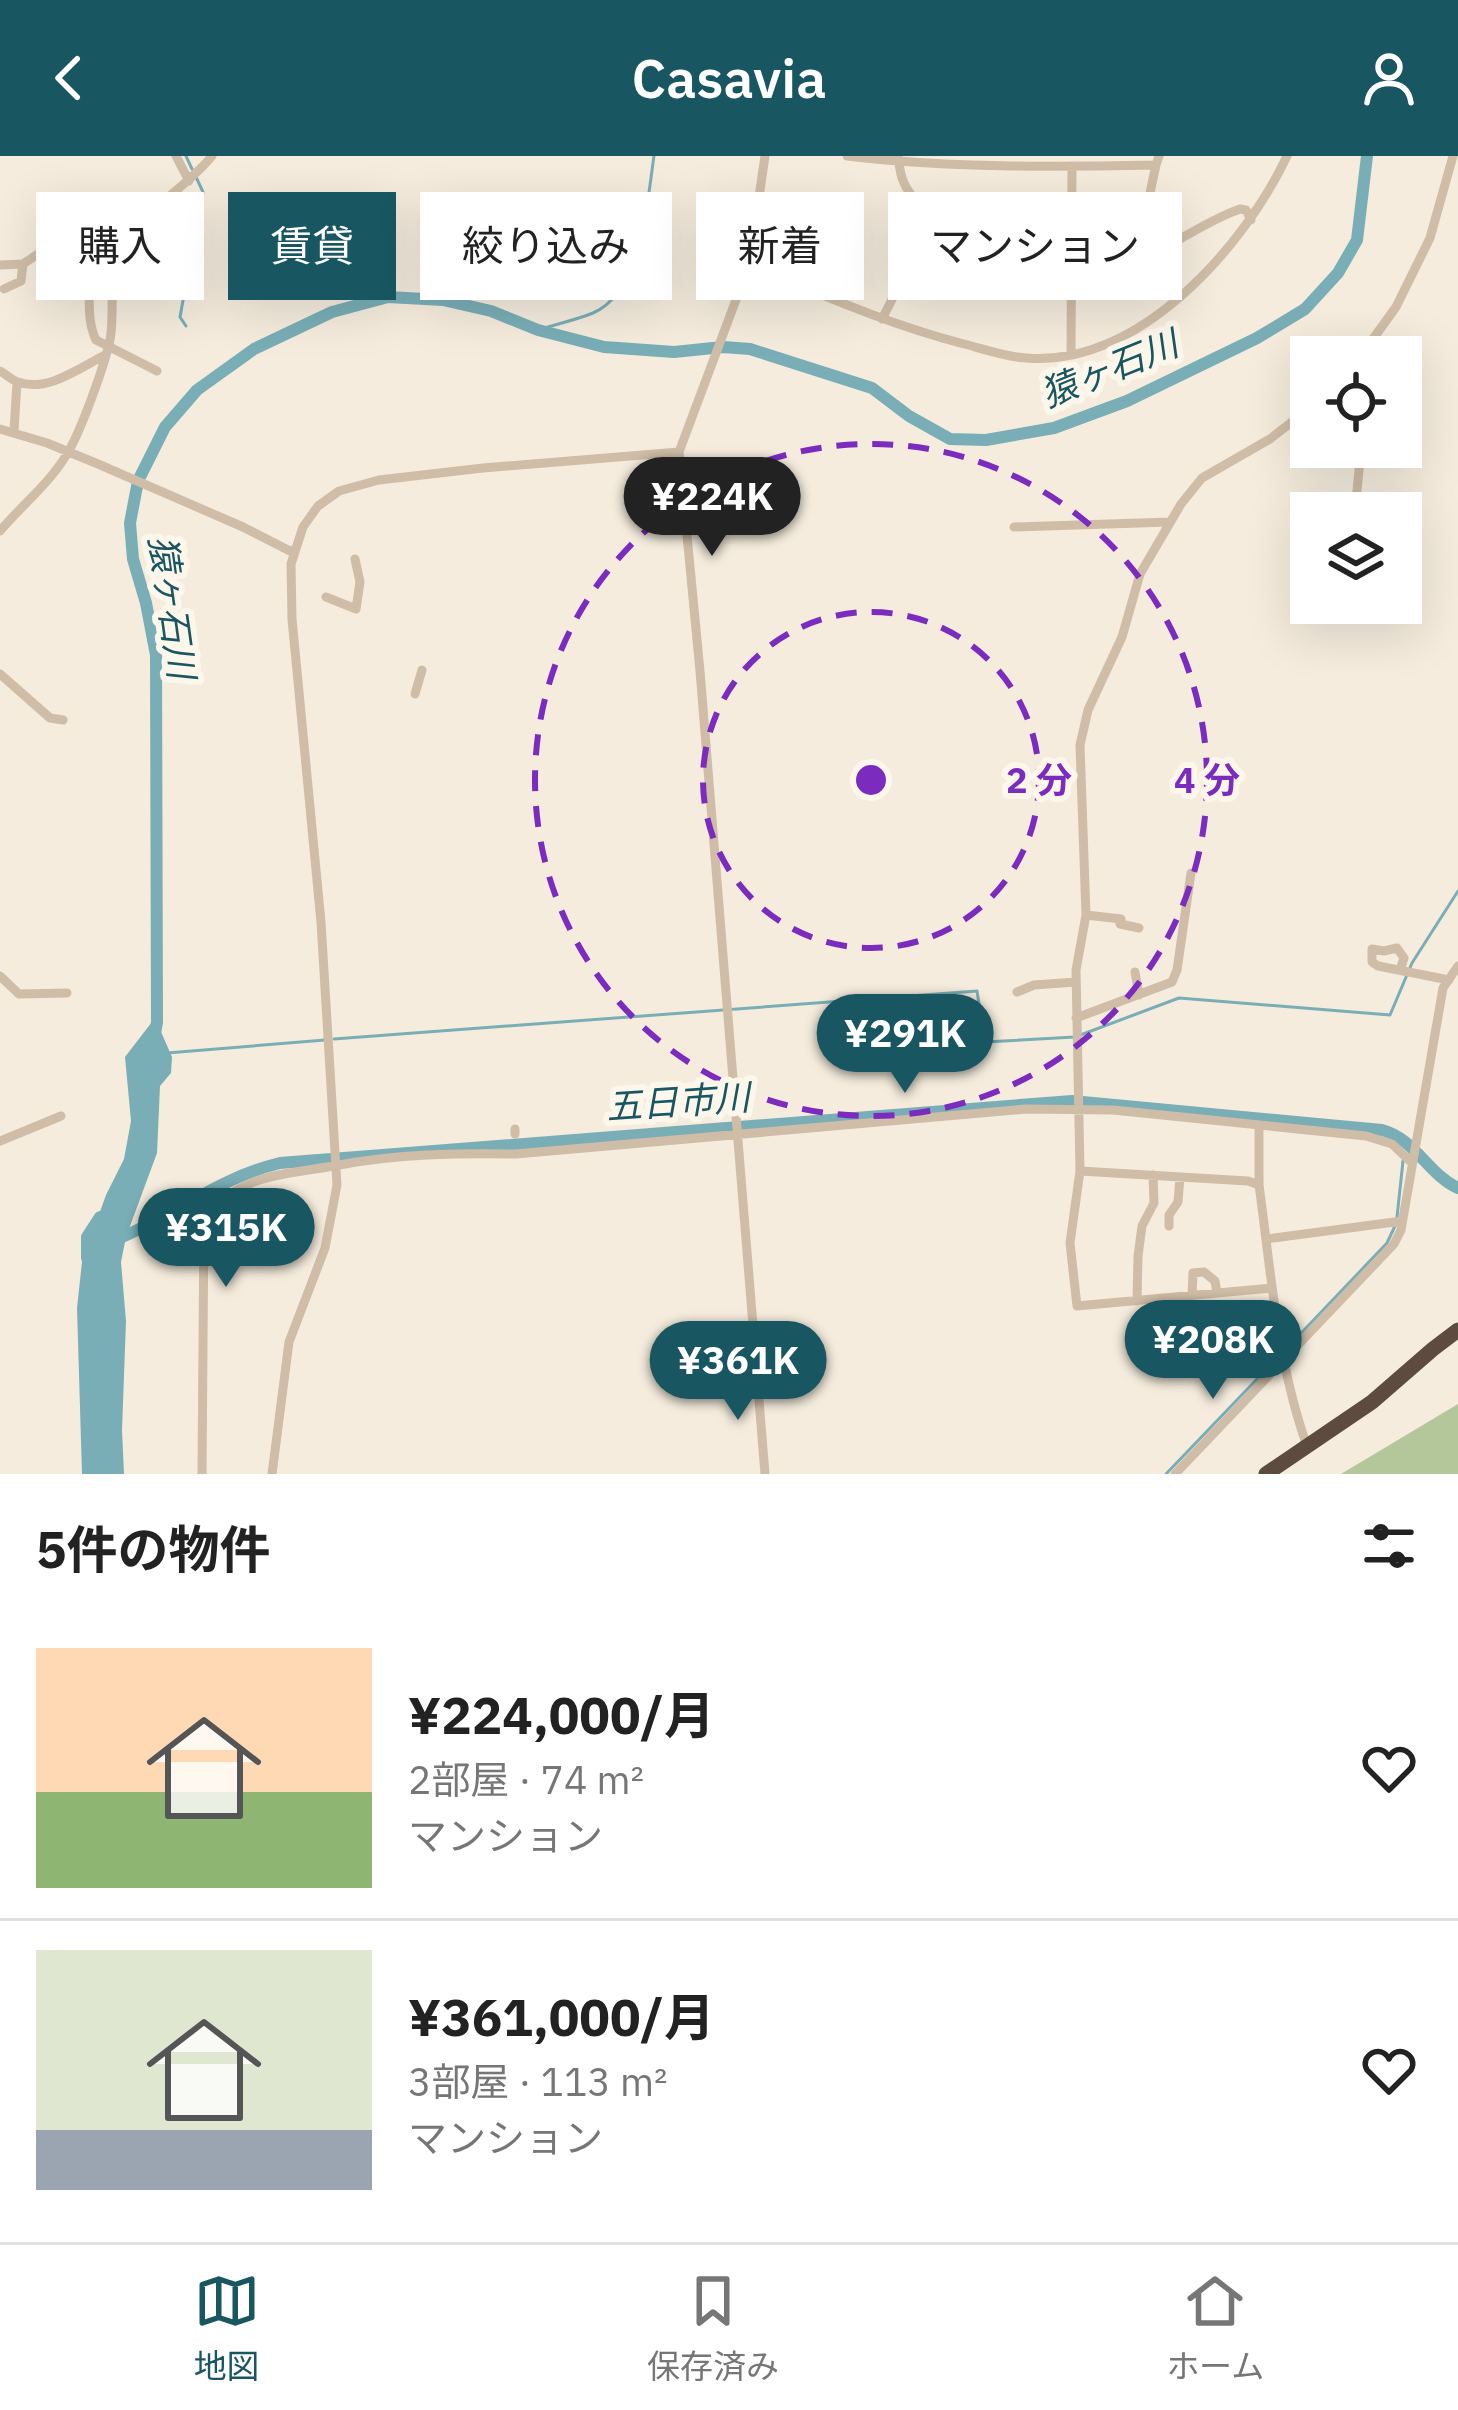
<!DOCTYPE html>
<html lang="ja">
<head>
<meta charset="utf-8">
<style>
  body { margin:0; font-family:"IBM Plex Sans","Noto Sans JP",sans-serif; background:#f6f6f6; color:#222; height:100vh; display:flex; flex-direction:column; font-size:45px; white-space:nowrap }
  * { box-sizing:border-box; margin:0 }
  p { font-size:39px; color:#767676 }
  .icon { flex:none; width:66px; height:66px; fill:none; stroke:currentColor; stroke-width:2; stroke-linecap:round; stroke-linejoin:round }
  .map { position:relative; height:1318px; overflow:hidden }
  .details { display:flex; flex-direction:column; background:#fff; flex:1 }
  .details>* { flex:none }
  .banner { position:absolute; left:36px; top:36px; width:1386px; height:108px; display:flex; gap:24px }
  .tools { position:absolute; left:1290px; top:180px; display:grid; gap:24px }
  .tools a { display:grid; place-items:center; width:132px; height:132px; border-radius:0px; background:#fff; box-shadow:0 12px 48px #0002; font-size:60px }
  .price { position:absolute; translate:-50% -102px; padding:0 27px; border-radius:42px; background:#185662; color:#fff; font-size:39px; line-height:78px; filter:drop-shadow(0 3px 6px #0008) }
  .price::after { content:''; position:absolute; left:50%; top:72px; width:36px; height:27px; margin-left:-18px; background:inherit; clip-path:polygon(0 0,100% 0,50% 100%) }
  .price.on { background:#222; color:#fff }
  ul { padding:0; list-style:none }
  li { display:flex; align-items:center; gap:36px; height:300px; padding:0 36px }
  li+li { border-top:3px solid #e0e0e0 }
  li span { display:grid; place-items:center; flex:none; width:336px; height:240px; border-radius:0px; color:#555 }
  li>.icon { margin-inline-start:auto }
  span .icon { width:144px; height:144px; fill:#fffc; stroke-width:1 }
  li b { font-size:51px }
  h2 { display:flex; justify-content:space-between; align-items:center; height:144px; padding:0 36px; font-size:51px }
  .chip { padding:0 42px; border-radius:0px; background:#fff; box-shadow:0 12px 48px #0002; font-size:42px; line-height:108px }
  .chip.on { background:#185662; color:#fff }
  header { display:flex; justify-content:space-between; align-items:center; height:156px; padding:0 36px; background:#185662; color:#fff; font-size:54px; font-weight:600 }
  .menu { display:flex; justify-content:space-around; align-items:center; height:168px; border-top:3px solid #e0e0e0; background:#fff; font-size:33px; color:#767676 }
  .menu a { display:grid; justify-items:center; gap:6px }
  .menu .on { color:#185662 }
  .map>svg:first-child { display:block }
  .green { fill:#b4c79b }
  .water { fill:#79aeb6 }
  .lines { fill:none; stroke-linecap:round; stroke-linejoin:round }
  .stream { stroke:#79aeb6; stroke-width:3 }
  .river { stroke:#79aeb6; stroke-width:12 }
  .minor { stroke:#cfbda7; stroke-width:9 }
  .highway { stroke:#5d4b3f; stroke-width:15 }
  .ring { fill:none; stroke:#7b2cbf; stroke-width:6; stroke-dasharray:21 15 }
  .labels { text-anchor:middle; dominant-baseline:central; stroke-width:12; stroke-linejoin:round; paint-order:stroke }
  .water-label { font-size:36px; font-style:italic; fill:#185662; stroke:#fcf6eb }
  .centre { fill:#7b2cbf; stroke:#fcf6eb; stroke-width:6 }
  .ring-label { font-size:36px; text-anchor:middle; font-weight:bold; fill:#7b2cbf; stroke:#fcf6eb; stroke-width:12; stroke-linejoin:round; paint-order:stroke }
</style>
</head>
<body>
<header><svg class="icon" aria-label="back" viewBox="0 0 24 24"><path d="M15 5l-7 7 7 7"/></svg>Casavia<svg class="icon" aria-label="person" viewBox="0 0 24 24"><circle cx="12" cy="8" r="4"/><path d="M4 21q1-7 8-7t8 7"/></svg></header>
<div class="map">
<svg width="1458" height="1318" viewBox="0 0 1458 1318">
  <rect width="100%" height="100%" fill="#f5ecdd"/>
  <!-- green -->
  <path class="green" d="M1458,1248V1318H1341Z"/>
  <!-- water -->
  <path class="water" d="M155,862L172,901L171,917L160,930L157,997L126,1081L121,1106L126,1165L122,1274L124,1318H82L77,1152L82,1106L106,1039L124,1003L131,965L125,901Z"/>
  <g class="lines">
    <!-- stream -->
    <path class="stream" d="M186,0L192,13
      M186,170L180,161L203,36L196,21
      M538,174C556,168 576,164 593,157C642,136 647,46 654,0
      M334,883L977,835L985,886L1075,881L1179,842L1390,859L1412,807L1458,735
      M167,897L325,884
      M1397,1061L1403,1005
      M1287,1192L1387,1087L1395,1070
      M1166,1318L1280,1199"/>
    <!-- river -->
    <path class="river" d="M155,878L157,866L156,499L146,447L133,403L130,367L138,325L165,271L197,234L254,193L332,156L388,141L443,144L491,155L538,174L604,191L674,196L723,191L750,193L872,232L909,260L950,283L986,284L1054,272L1127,245L1257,182L1305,153L1338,117L1357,84L1367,0
      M115,1084C175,1060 215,1023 280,1007L1072,945L1382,974C1414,982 1429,1019 1458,1032
      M87,1102V1081L100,1061"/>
    <!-- minor -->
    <path class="minor" d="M176,0L189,25
      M765,0L749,109L679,296L700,515L765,1318
      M847,0C950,12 1053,11 1156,9L1159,0
      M898,0C899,8 900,19 904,27C917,59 988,90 1020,99C1054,107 1097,113 1131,104C1170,94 1202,66 1240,53L1246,54L1251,64
      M87,54L71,76C76,88 85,101 87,114C92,138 85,161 96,184L157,215
      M1152,96C1141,67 1150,37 1156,9
      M914,103L939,114
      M0,109L23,108
      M749,109C820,138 890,169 964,188C984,193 1005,201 1026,202C1138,212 1244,91 1287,0
      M4,133L21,125L23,108L71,76
      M54,137L76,116L87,112
      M882,163L935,60
      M1071,198L1072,10
      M1360,201L1396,151L1430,82L1453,0
      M0,215C6,218 11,224 18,226C47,237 81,211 105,199
      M0,273L47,287L98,308L243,371L290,395L294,394
      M14,275L17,226
      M1361,294L1355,355L1365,357
      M1014,371L1170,366
      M0,375C22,349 49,328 67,298C81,275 104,211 110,184C116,153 105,112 125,84C147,53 187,31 212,0
      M326,441L356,453L360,426L355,403
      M0,518L50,562L63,564
      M415,538L422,514
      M1086,759L1121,763L1120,768L1139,772
      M1400,814L1404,802L1397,792L1384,795L1372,793V806L1378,810L1449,824
      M1135,816L1139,839
      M0,820L19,838L67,837
      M1017,836L1034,829L1076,826
      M1076,862L1172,826L1177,814L1191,717
      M1259,970V1029
      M515,973V978
      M0,985L61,960
      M1080,1015L1248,1025L1259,1029C1271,1116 1277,1206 1307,1290
      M1169,1070V1059L1178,1046L1180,1021
      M1266,1083L1402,1065
      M1272,1132L1077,1150L1070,1087L1080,1015L1076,814L1086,759L1080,589L1088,554L1122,481L1140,418L1181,348L1202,322L1270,283L1311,251
      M1192,1140L1193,1117L1204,1116L1215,1125L1217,1137
      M1137,1145L1138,1100L1142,1070L1154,1047L1153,1019
      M202,1318L204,1061C244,1016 286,1019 339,1009C397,998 457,997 516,998L1026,953L1113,954L1366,980L1392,988L1412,1007
      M272,1318L289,1186L325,1092L337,1029L321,766L292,463L291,408L303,371L318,350L339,335L379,324L483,312L679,296
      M1175,1318L1394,1088L1401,1074L1443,832L1458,810"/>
    <!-- highway -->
    <path class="highway" d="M1266,1318L1372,1246L1433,1193L1458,1174"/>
  </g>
  <!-- distance rings -->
  <g class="ring">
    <circle cx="871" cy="624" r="168"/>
    <circle cx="871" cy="624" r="336"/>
  </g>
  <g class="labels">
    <!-- water labels -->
    <g class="water-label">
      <text transform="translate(1109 212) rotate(-22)">猿ヶ石川</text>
      <text transform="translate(173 451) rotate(82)">猿ヶ石川</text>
      <text transform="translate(678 945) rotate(-4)">五日市川</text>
    </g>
  </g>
  <circle cx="871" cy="624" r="18" class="centre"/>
  <g class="ring-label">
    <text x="1039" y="637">2 分</text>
    <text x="1207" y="637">4 分</text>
  </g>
</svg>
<div class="tools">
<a><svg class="icon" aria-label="locate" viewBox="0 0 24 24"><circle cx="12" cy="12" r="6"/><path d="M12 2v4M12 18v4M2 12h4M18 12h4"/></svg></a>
<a><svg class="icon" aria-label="layers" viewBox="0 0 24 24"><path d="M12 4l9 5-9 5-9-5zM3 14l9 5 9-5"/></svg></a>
</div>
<b class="price on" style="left:712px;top:403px">¥224K</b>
<b class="price" style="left:905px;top:940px">¥291K</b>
<b class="price" style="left:226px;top:1134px">¥315K</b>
<b class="price" style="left:1213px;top:1246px">¥208K</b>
<b class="price" style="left:738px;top:1267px">¥361K</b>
<div class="banner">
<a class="chip">購入</a>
<a class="chip on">賃貸</a>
<a class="chip">絞り込み</a>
<a class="chip">新着</a>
<a class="chip">マンション</a>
</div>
</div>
<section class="details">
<h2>5件の物件<svg class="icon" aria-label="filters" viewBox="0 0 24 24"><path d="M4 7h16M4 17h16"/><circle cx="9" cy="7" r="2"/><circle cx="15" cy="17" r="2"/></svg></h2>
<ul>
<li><span style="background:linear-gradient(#ffd9b3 60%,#8fb573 0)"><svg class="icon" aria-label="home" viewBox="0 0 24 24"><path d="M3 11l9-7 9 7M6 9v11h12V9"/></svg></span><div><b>¥224,000/月</b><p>2部屋 · 74 m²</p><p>マンション</p></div><svg class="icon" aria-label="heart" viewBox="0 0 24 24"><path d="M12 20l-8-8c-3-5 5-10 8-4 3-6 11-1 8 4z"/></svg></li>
<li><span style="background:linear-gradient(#dfe7d0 75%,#9aa5b1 0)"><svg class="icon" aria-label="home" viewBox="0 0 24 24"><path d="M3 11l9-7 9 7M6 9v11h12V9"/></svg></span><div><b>¥361,000/月</b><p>3部屋 · 113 m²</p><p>マンション</p></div><svg class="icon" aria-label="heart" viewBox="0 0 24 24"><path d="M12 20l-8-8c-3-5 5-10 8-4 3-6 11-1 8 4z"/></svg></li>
</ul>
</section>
<nav class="menu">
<a class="on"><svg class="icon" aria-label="map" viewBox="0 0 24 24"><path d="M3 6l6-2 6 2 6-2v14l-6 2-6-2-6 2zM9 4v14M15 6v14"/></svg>地図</a>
<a><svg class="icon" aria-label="saved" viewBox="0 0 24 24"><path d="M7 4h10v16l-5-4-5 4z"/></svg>保存済み</a>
<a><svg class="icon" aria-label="home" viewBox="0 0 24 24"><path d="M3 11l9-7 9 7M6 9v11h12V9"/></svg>ホーム</a>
</nav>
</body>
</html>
